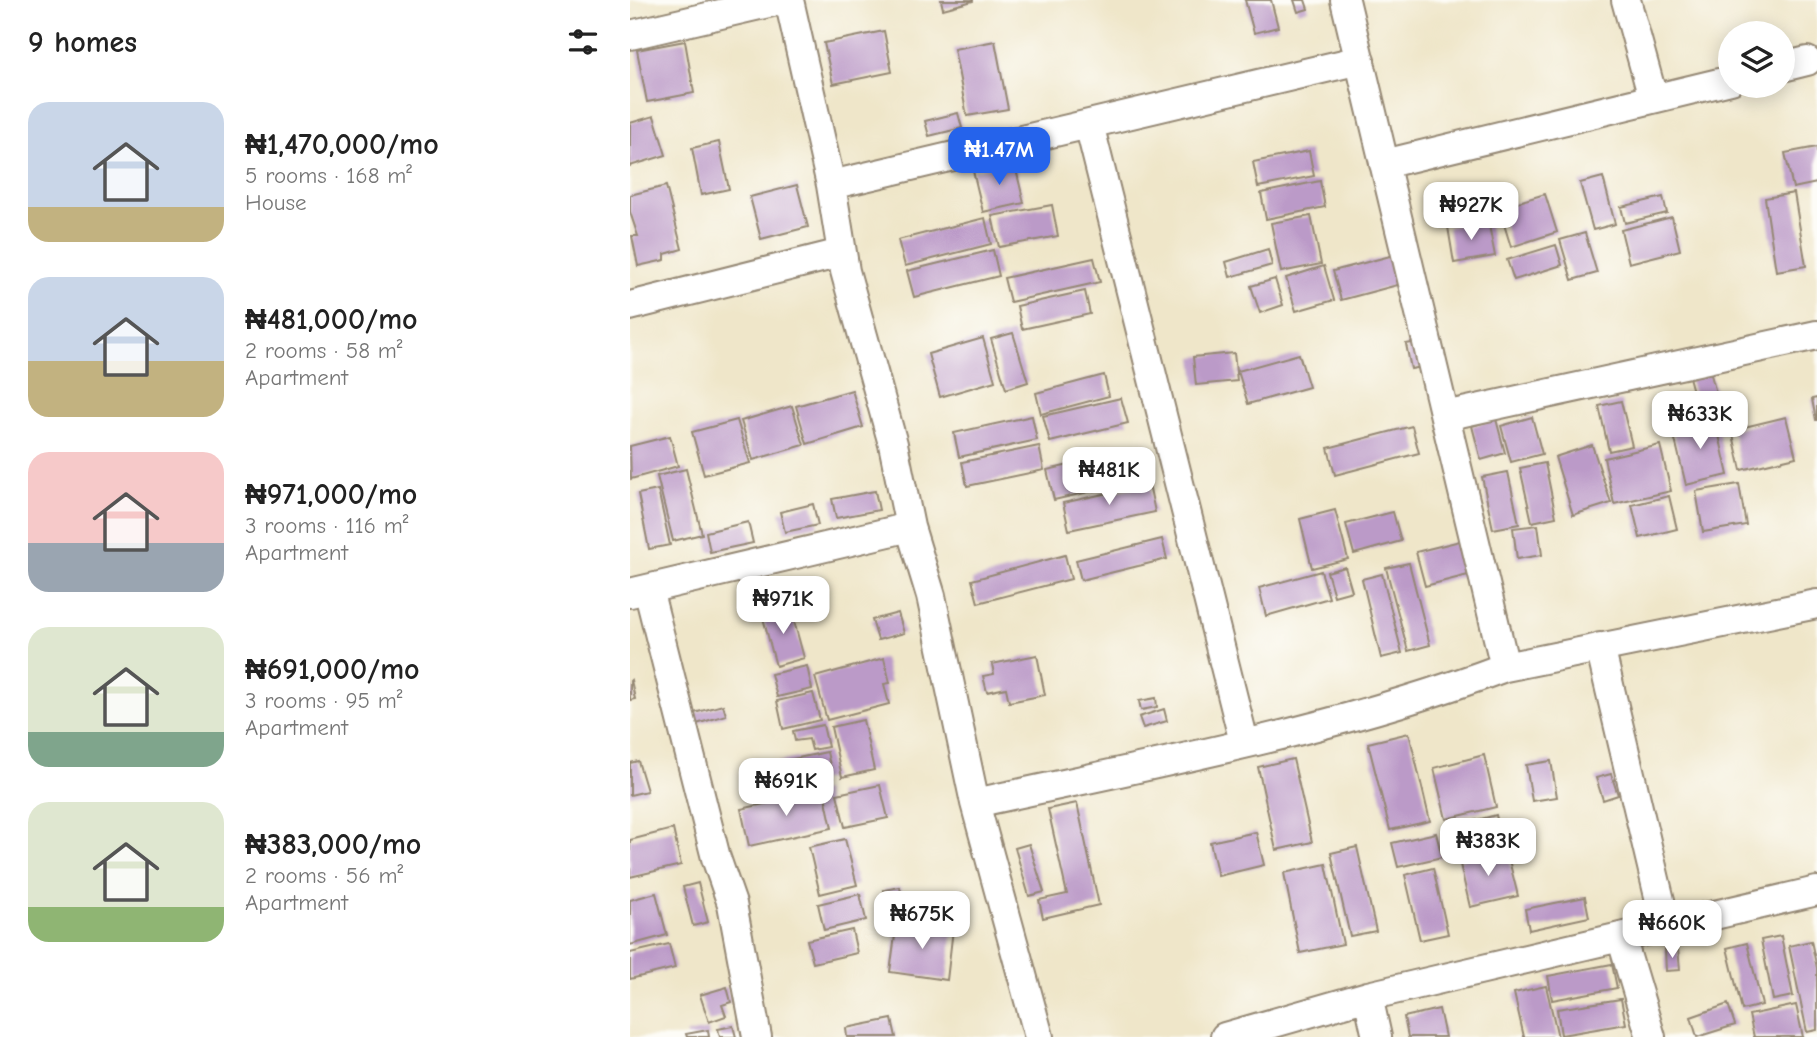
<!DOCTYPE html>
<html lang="en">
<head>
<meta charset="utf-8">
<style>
  body { margin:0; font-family:"Comic Neue",sans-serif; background:#f6f6f6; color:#222; height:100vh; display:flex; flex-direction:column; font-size:26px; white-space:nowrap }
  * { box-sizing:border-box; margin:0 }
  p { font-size:23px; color:#767676 }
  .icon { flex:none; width:38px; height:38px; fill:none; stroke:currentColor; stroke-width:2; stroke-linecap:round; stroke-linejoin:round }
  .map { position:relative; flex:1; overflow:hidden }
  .panel { display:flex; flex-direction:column; background:#fff; width:630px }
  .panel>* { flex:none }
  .controls { position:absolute; left:1088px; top:21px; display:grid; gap:14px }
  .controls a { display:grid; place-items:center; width:77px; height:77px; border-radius:50%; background:#fff; box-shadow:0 4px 18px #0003; font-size:35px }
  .price { position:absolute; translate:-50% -60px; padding:0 16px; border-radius:14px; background:#fff; color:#222; font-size:23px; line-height:46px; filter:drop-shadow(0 2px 4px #0008) }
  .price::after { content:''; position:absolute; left:50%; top:42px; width:21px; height:16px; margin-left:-10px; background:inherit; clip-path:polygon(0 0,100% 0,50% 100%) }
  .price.current { background:#2563eb; color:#fff }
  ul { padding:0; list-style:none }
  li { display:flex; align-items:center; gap:21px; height:175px; padding:0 28px }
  li span { display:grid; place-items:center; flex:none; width:196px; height:140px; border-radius:21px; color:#555 }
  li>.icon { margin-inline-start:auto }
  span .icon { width:84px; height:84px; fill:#fffc; stroke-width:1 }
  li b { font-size:30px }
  h2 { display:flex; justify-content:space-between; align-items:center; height:84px; padding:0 28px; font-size:30px }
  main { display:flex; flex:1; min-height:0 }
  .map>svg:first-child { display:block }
  .building { fill:#bb9ac8 }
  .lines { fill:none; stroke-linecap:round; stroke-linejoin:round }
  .minor-casing { stroke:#958874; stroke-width:32 }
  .minor { stroke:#fff; stroke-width:28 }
</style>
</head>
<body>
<main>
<section class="panel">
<h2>9 homes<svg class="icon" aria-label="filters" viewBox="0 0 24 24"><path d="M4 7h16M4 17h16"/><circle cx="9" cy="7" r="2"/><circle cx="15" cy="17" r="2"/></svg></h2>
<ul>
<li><span style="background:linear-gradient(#c9d6e8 75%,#c2b280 0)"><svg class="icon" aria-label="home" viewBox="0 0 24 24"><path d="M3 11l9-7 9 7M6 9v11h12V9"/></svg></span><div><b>₦1,470,000/mo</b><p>5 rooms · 168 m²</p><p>House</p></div></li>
<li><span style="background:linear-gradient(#c9d6e8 60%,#c2b280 0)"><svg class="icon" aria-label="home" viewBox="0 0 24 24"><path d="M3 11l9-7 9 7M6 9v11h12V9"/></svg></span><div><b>₦481,000/mo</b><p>2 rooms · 58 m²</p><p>Apartment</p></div></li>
<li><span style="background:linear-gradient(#f6c9c9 65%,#9aa5b1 0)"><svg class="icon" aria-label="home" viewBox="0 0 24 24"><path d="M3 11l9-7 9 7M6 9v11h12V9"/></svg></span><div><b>₦971,000/mo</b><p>3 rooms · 116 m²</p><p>Apartment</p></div></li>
<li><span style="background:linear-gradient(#dfe7d0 75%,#7fa58c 0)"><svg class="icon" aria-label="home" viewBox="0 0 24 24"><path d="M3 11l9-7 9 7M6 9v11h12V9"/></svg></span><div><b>₦691,000/mo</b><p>3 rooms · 95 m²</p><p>Apartment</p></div></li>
<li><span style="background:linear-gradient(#dfe7d0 75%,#8fb573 0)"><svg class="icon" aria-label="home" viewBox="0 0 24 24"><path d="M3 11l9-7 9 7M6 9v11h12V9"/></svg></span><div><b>₦383,000/mo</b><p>2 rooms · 56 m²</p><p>Apartment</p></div></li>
</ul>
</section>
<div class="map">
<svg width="1187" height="1037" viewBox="0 0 1187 1037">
  <rect width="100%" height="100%" fill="#fdfcf7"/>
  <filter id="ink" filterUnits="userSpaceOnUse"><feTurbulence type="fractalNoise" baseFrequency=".0143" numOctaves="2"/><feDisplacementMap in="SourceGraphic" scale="14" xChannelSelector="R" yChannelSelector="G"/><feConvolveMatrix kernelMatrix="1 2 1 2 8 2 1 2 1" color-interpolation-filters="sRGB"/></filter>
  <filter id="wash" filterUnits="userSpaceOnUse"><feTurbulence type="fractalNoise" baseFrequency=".00686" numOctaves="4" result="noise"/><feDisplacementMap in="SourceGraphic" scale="28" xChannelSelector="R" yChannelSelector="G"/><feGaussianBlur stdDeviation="1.57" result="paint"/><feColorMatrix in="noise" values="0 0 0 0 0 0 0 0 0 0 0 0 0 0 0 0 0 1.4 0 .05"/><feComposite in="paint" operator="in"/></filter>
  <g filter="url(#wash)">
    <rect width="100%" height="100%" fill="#efe6c9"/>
    <g id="blocks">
      <!-- building -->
      <path class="building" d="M311,0H343V1L313,9Z
        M615,0H641L648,27L624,33Z
        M664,0H675L678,9L668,12Z
        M254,31L262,72L203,84L194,43Z
        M55,41L64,93L17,102L7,50Z
        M365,41L378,109L337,116L324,49Z
        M328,113L332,128L299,136L295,121Z
        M24,116L36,155L0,166V123Z
        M89,142L99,189L71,195L62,148Z
        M1187,147V183L1163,188L1155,153Z
        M679,151L684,176L628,187L623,162Z
        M384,161L394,203L353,212L343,171Z
        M973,177L985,224L963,230L950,183Z
        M690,181L695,207L636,219L631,193Z
        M167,185L178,227L131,239L120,197Z
        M36,186L52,249L35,254V260L8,266L2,236H8L0,212V195Z
        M1164,193L1176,266L1146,271L1135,198Z
        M915,194L927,232L881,247L869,208Z
        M1033,197L1037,213L995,223L991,207Z
        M422,205L428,236L369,247L362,216Z
        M681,216L691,264L651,272L641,223Z
        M1042,217L1050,250L999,263L991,230Z
        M355,218L361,244L275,266L268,240Z
        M858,220L865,256L824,263L818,227Z
        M955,233L967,273L942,280L930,240Z
        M926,245L932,265L884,280L877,260Z
        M638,249L642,265L600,277L596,262Z
        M363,250L369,276L284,297L277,271Z
        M768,254L775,283L711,300L703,271Z
        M464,258L470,282L380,302L374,278Z
        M694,266L704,300L666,311L656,278Z
        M645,279L653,305L630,313L621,286Z
        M455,291L460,314L392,329L387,306Z
        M383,333L398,382L376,389L361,339Z
        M353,338L365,381L310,397L298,354Z
        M793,341L798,366L781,369L776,344Z
        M604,353L607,381L566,385L563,357Z
        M669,354L679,387L618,404L608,371Z
        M1080,371L1091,411L1070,417L1059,377Z
        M474,375L479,396L411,414L406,393Z
        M222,390L233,427L177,444L166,406Z
        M491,398L498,423L420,442L413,416Z
        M1187,398V420H1186L1182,399Z
        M991,401L1002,446L979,451L969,406Z
        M162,406L174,445L123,460L111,421Z
        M402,416L407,440L329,457L324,433Z
        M902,417L912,454L881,462L871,426Z
        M1085,417L1098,475L1056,485L1042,427Z
        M1156,417L1166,457L1111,470L1102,430Z
        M866,419L875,453L851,460L842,426Z
        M107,420L120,463L74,475L62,432Z
        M782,426L789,453L705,475L698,448Z
        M40,436L48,466L1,479L0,446Z
        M962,445L981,503L943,515L925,457Z
        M1030,445L1041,491L984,504L974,458Z
        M409,446L414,470L337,486L332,462Z
        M511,449L518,478L424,500L417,470Z
        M915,463L926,517L902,522L890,468Z
        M56,469L72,534L43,541L27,476Z
        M878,472L889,524L863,529L852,477Z
        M519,484L525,512L439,530L433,503Z
        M1109,484L1116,525L1073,532L1066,491Z
        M28,490L40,545L19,549L8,494Z
        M245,491L249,510L206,518L202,499Z
        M1039,496L1047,529L1010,538L1002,505Z
        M183,504L188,525L155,532L150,512Z
        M705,510L718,559L682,568L670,519Z
        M763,512L771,541L724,554L716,524Z
        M118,522L123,543L80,552L76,532Z
        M908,525L912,555L887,559L883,528Z
        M532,539L537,559L451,580L446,560Z
        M834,540L842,574L795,586L786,552Z
        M435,555L441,579L348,603L342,580Z
        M779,563L800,645L778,651L756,568Z
        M715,567L722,591L704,596L697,572Z
        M691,571L699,598L636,616L629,588Z
        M752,574L772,653L751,658L732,579Z
        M160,606L174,658L146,666L132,614Z
        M268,613L274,633L248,640L242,620Z
        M407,655L415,695L379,702L376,688L357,692L353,676L364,674L362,664Z
        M254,658L260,683L254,684L259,704L197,720L185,677Z
        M177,666L182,689L147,697L141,674Z
        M1,680L5,699L0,700V681Z
        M183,693L190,720L153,729L147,701Z
        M526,698L527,707L511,710L509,701Z
        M93,705L96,715L60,726L57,715Z
        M534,709L537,721L513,728L509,717Z
        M233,720L244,770L212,777L201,727Z
        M193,725L198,747L182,750L179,739L165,741L163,731Z
        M779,733L800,821L760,830L738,743Z
        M197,752L203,778L154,788L148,762Z
        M854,755L866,807L816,819L804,768Z
        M663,759L682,842L646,850L628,767Z
        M8,761L17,791L0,795V763Z
        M921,761L927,797L902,801L896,765Z
        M981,774L988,795L973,800L966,778Z
        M250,785L258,818L215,827L207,794Z
        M194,791L202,828L119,846L111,809Z
        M447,803L469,905L413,918L409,900L437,894L418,809Z
        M866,815L872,840L827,851L821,827Z
        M43,829L51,865L0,877V840Z
        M626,832L634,865L588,876L580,842Z
        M806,833L812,857L768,867L762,843Z
        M215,839L227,885L190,894L179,847Z
        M399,844L414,892L399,896L385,848Z
        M727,847L746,931L720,936L701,853Z
        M876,848L888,896L840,907L829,860Z
        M696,864L713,944L670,953L654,873Z
        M803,868L818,934L790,940L775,875Z
        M68,883L78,922L63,926L53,887Z
        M270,887L275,913L260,916L254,890Z
        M26,893L37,935L0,945V900Z
        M230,894L236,920L194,930L188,904Z
        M955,897L959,917L899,930L895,909Z
        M267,921L323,929L317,980L260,972Z
        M222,930L227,953L183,963L177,940Z
        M1151,936L1163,996L1143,1000L1131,940Z
        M1181,941L1187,968V1030L1177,1032L1159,946Z
        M1117,943L1132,1005L1112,1010L1097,948Z
        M39,944L45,968L0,979V953Z
        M1048,948L1050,970L1036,971L1035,949Z
        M982,964L987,988L922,1000L918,976Z
        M916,986L928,1037H894L884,993Z
        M97,987L101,1002L92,1005L96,1016L79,1022L70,995Z
        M991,999L996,1024L931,1035L927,1009Z
        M1098,1004L1105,1025L1067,1037L1061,1017Z
        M1166,1005L1173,1037H1124L1119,1015Z
        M809,1009L815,1037H778L774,1017Z
        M262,1019L266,1037H217L216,1028Z
        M103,1026L106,1037H90L88,1029Z
        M78,1030L79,1037H57L56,1034Z"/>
    </g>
  </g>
  <g filter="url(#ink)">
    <use href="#blocks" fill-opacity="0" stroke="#958874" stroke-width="2"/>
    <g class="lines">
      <!-- minor casing -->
      <g class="minor-casing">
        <path id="minor" d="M159,0L201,185L215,271L263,444L280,527L301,596L345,803L409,1037
          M715,0L875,667
          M996,0L1023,98
          M0,35L151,0
          M1153,67L1177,61
          M459,124L614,742
          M754,164L1101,80
          M201,185L730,60
          M0,306L211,253
          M815,416L1187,335
          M18,589L86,858L102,904L127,1037
          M0,593L280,527
          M970,647L1036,926
          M345,803C519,765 709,730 875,667L1187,604
          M991,937L1021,1037
          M738,996L747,1037
          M595,1037L738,996L1187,891"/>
      </g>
      <!-- minor -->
      <use href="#minor" class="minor"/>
    </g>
  </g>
</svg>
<div class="controls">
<a><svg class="icon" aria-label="layers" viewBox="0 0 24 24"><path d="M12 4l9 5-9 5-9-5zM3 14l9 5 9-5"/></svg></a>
</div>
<b class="price current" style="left:369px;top:187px">₦1.47M</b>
<b class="price" style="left:841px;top:242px">₦927K</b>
<b class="price" style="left:1070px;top:451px">₦633K</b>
<b class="price" style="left:479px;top:507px">₦481K</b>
<b class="price" style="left:153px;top:636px">₦971K</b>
<b class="price" style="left:156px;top:818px">₦691K</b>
<b class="price" style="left:858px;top:878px">₦383K</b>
<b class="price" style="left:292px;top:951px">₦675K</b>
<b class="price" style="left:1042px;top:960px">₦660K</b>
</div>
</main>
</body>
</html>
